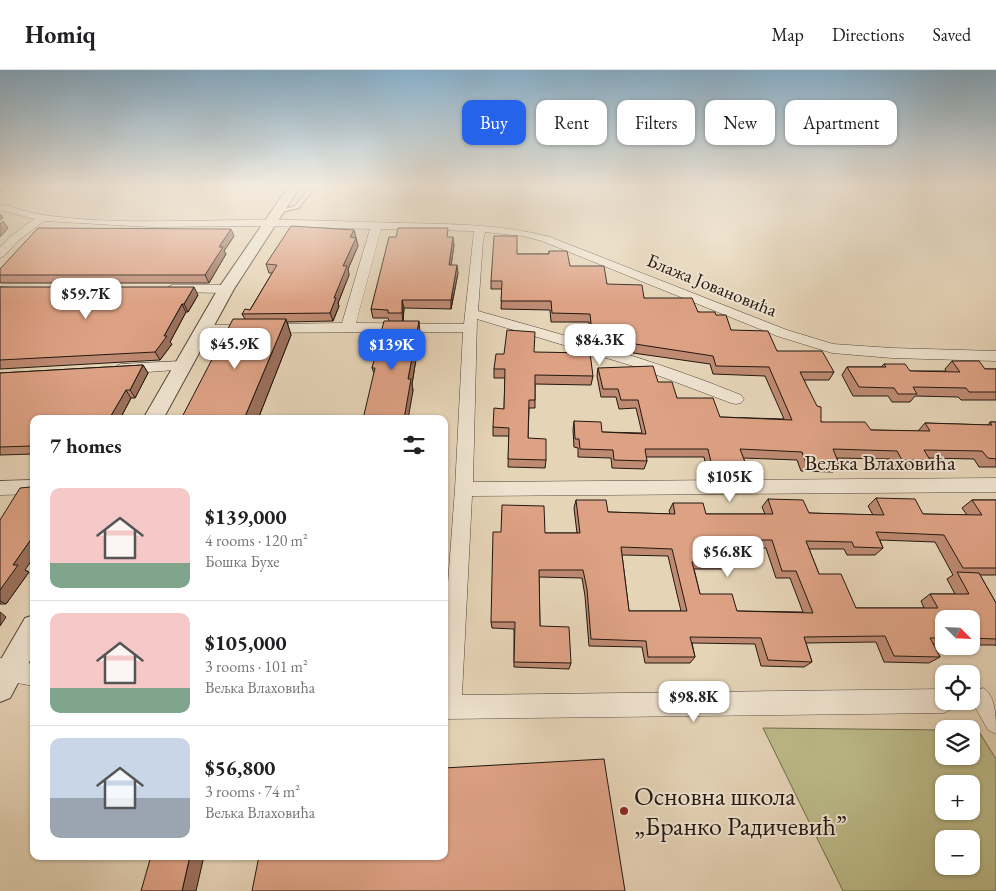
<!DOCTYPE html>
<html lang="en">
<head>
<meta charset="utf-8">
<style>
  body { margin:0; font-family:"EB Garamond",serif; background:#f2f2f2; color:#202124; height:100vh; display:flex; flex-direction:column; font-size:19px; white-space:nowrap }
  * { box-sizing:border-box; margin:0 }
  p { font-size:16px; color:#757577 }
  .icon { flex:none; width:28px; height:28px; fill:none; stroke:currentColor; stroke-width:2; stroke-linecap:round; stroke-linejoin:round }
  .map { position:relative; flex:1; overflow:hidden }
  .sheet { position:absolute; left:30px; top:345px; width:418px; height:445px; display:flex; flex-direction:column; background:#fff; border-radius:10px; box-shadow:0 1px 4px #0004 }
  .sheet>* { flex:none }
  .banner { position:absolute; left:462px; top:30px; width:458px; height:45px; display:flex; gap:10px }
  .needle { width:32px; rotate:114deg }
  .buttons { position:absolute; left:935px; top:540px; display:grid; gap:10px }
  .buttons a { display:grid; place-items:center; width:45px; height:45px; border-radius:10px; background:#fff; box-shadow:0 1px 4px #0004; font-size:25px }
  .price { position:absolute; translate:-50% -42px; padding:0 11px; border-radius:10px; background:#fff; color:#222; font-size:16px; line-height:32px; filter:drop-shadow(0 1px 2px #0008) }
  .price::after { content:''; position:absolute; left:50%; top:30px; width:15px; height:11px; margin-left:-8px; background:inherit; clip-path:polygon(0 0,100% 0,50% 100%) }
  .price.on { background:#2563eb; color:#fff }
  ul { padding:0; list-style:none }
  li { display:flex; align-items:center; gap:15px; height:125px; padding:0 20px }
  li+li { border-top:1px solid #e0e0e0 }
  li span { display:grid; place-items:center; flex:none; width:140px; height:100px; border-radius:10px; color:#555 }
  li>.icon { margin-inline-start:auto }
  span .icon { width:60px; height:60px; fill:#fffc; stroke-width:1 }
  li b { font-size:21px }
  h2 { display:flex; justify-content:space-between; align-items:center; height:60px; padding:0 20px; font-size:21px }
  .tag { padding:0 18px; border-radius:10px; background:#fff; box-shadow:0 1px 4px #0004; font-size:18px; line-height:45px }
  .tag.on { background:#2563eb; color:#fff }
  header { display:flex; align-items:center; gap:30px; box-sizing:border-box; height:70px; padding:0 25px; background:#fff; border-bottom:1px solid #e0e0e0 }
  header strong { font-size:24px }
  nav { display:flex; gap:28px; margin-inline-start:auto; font-size:18px }
  .map>svg:first-child { display:block }
  .green { fill:#bcbb89; stroke:#6f6a4c; fill-rule:evenodd }
  .lines { fill:none; stroke-linecap:round; stroke-linejoin:round }
  .service-casing { stroke:#53473a; stroke-width:2 }
  .minor-casing { stroke:#53473a; stroke-width:1 }
  .tertiary-casing { stroke:#53473a; stroke-width:2 }
  .service { fill:#efe3d0; fill-rule:evenodd }
  .minor { fill:#efe3d0; fill-rule:evenodd }
  .tertiary { fill:#efe3d0; fill-rule:evenodd }
  .wall { fill:#be8a72; stroke:#221810; fill-rule:evenodd }
  .shaded-wall { fill:#9b715c; stroke:#221810 }
  .building { fill:#dda184; stroke:#221810; fill-rule:evenodd }
  .poi-dot { fill:#8f2418; stroke:#efe3d0; stroke-width:2 }
  .labels { text-anchor:middle; dominant-baseline:central; stroke-width:4; stroke-linejoin:round; paint-order:stroke }
  .far-street-label { font-size:19px; fill:#221810; stroke:#efe3d0 }
  .street-label { font-size:22px; fill:#221810; stroke:#efe3d0 }
  .near-poi-label { font-size:26px; fill:#221810; stroke:#efe3d0; text-anchor:start }
</style>
</head>
<body>
<header>
<strong>Homiq</strong>
<nav><a>Map</a><a>Directions</a><a>Saved</a></nav>
</header>
<div class="map">
<svg width="996" height="821" viewBox="0 0 996 821">
  <rect width="100%" height="100%" fill="#e6d4b7"/>
  <filter id="stains"><feTurbulence type="fractalNoise" baseFrequency=".004" numOctaves="4"/><feColorMatrix values="0 0 0 0 .2 0 0 0 0 .09 0 0 0 0 .02 0 0 0 .5 -.17"/></filter>
  <radialGradient id="worn" r=".72"><stop offset=".6" stop-color="#630" stop-opacity="0"/><stop offset="1" stop-color="#630" stop-opacity=".3"/></radialGradient>
  <!-- green -->
  <path class="green" d="M763,658L944,660V686H971V660H978L996,689V821H843ZM944,714H971V741H944ZM944,769H971V796H944Z"/>
  <g class="lines">
    <!-- service casing -->
    <g class="service-casing">
      <path id="service" d="M310,117H315L299,138L273,144V142L295,136Z"/>
    </g>
    <!-- minor casing -->
    <g class="minor-casing">
      <path id="minor" d="M0,134C14,137 29,143 44,145C112,155 183,150 252,150C301,149 351,152 400,153C451,154 500,154 550,167L787,260L833,274L892,278L996,281V291L892,288L832,283L777,266L542,171L523,166L485,162L483,170L478,241C567,266 656,290 741,325L744,329L741,333L736,334L731,333L633,296L477,249L473,412L996,408V422L472,426L462,625L944,619V631H955L952,639L944,643L444,649V567L455,419L463,262L204,263L197,259L204,255L342,253L370,159L269,156L151,157L44,151L18,171L4,186L0,188V177L10,167L34,149L0,140ZM381,159L474,161L464,254L356,253Z
        M172,215H226L232,219L226,223L168,222L166,219Z
        M183,291L188,293L190,296L188,299L121,304L116,302L114,299L116,296L121,294Z
        M34,410V424L0,425V411Z
        M0,588L34,594V616L0,610Z
        M983,618C996,626 996,646 996,664L988,660L971,630L975,622Z"/>
    </g>
    <!-- tertiary casing -->
    <g class="tertiary-casing">
      <path id="tertiary" d="M288,117H300L234,219L163,349H143L218,219Z
        M34,545V583L10,628L0,632V591L25,548Z"/>
    </g>
    <!-- service -->
    <use href="#service" class="service"/>
    <!-- minor -->
    <use href="#minor" class="minor"/>
    <!-- tertiary -->
    <use href="#tertiary" class="tertiary"/>
  </g>
  <!-- wall -->
  <path class="wall" d="M354,160L358,176L348,199L349,205L338,233L339,236L333,251L287,252L291,265L258,349H181L245,249L242,244L250,240L272,203H269L266,194Z
    M234,166L224,181L226,184L209,213H1L0,212V199Z
    M449,167L454,175L451,195L458,203L451,239L404,238L403,251L420,264L412,314L413,321L374,303L372,298L389,251L388,248H373L371,239Z
    M549,181L570,196L607,214L644,228L698,242L716,245L731,260L777,281L834,302L829,310H804L821,352L871,360L918,361L925,353L988,355L990,352H996V397H979L974,389L929,388L930,390L922,398H895L890,389L837,388L839,394L833,402L801,401L797,390L743,388L745,392L740,400H707L704,387H646L647,391L644,399L612,398L611,388L578,387V378L574,377L573,360L574,351L602,362L642,363L636,338L619,339L616,327H601L597,306L598,298L658,312L677,328L720,347L784,349L765,306L713,304L710,294L633,283L631,271H591L589,252H551L550,240L501,239L502,219H491V211L517,184H549Z
    M0,217L198,225L188,242H186L170,272L172,274L160,290L0,299Z
    M504,284L593,306L591,315L535,314V338H529L528,368L546,390L545,398L508,397L509,366H493V357L504,339L505,308H494V299Z
    M952,291L985,299H996V330H961L958,327L915,326L910,332H892L888,326H853L842,305L847,297H881L884,294L910,301H946L945,299Z
    M143,295L148,303L135,328H131L120,349H34V384L0,385V303Z
    M876,428L923,444L967,445L962,438L972,430H996V505H980L996,533V576L995,575H971V549H944V574H933L940,587L929,593L884,592L876,572L806,573L812,592L804,597L761,596L755,574L692,573L695,587L690,593H645L642,577L589,576L585,526L582,508L539,507L540,556L571,593L569,599L514,597V559L492,558L491,552L545,463H577L574,438L576,430L608,442L670,444L669,441L673,433L706,444H765L762,437L768,429L809,443L873,445L868,436ZM880,470L935,472L953,505L947,509L955,524H930L921,531L924,538H856L819,504L809,479H844L847,485H875L883,478ZM728,478H766L776,508H790L803,542L737,541L700,524L694,499H727L732,492ZM622,485L668,486L681,541H629Z
    M0,450L25,500L29,502L6,534H0Z"/>
  <!-- shaded-wall -->
  <path class="shaded-wall" d="M0,117H8L0,123Z
    M0,144L3,148L0,150Z
    M3,151L8,158L0,167V154Z
    M231,159L234,166L224,181L226,184L209,213L205,205L219,177Z
    M354,160L356,168L350,167Z
    M453,167L454,175L450,203L449,195Z
    M356,168L358,176L348,199L349,205L338,233L339,236L333,251L330,243L334,228L343,196Z
    M457,195L458,203L451,239V230Z
    M194,217L198,225L188,242L184,234Z
    M402,230L404,238L403,252L402,243Z
    M182,234L186,242L170,272L172,274L160,290L155,282Z
    M286,249L291,265L258,349H244Z
    M419,251L420,264L412,314L413,321L408,349H404L408,309Z
    M143,295L148,303L135,328L130,320Z
    M126,320L131,328L120,349H109Z
    M34,465V487L25,500L29,502L6,534L0,531V520L13,495Z
    M0,542L6,547L0,556Z
    M190,786H204L196,821H182Z"/>
  <!-- building -->
  <path class="building" d="M291,156L354,160L350,167L356,168L343,196H347L334,228H336L330,243L242,244L245,239L250,240L277,195L266,194Z
    M38,158L231,159L219,177H223L205,205H0V199Z
    M398,158H448L447,167H453L449,195H457L451,230H402V243H388V240L371,239L389,167H396Z
    M494,166H517V184H549V181H567L570,196H604L607,214L642,215L644,228H692L698,242H715L716,245H726L731,260L768,261L777,281H822L834,302H800L817,336L821,337V352H865L871,360L930,361L925,353L992,355L990,352H996V389L988,388L982,381L924,380L930,390H902L897,381L833,379L839,394L806,393L802,382L740,379L745,392H711L708,379H645L647,391L614,390L613,380L580,379L579,369H575L574,351L601,352L602,362L646,364L638,330H621L618,319H603L598,298L653,296L658,312H672L677,328H713L720,347L792,350L769,297L716,296L713,286L635,274L633,263L592,262L590,244L552,243L551,231H501L502,211H491Z
    M0,217H194L184,234H182L164,266H167L155,282L0,290Z
    M233,249H286L244,349H181Z
    M384,251H419L408,309H411L404,349H363L375,298H372Z
    M507,260L535,262L534,282L590,283L593,306L535,305V330H529L528,368L546,369V390L508,389L509,358L493,357L494,338L504,339L505,299H494L496,284H504Z
    M952,291H979L985,299H996V322H969L966,318L913,317L917,324H898L894,318L859,317L847,297H886L884,294H905L910,301L960,302Z
    M143,295L130,320H126L109,349H34V373L32,376L0,377V303Z
    M34,413V465L13,495H18L0,520V450L20,418L30,417Z
    M876,428L915,429L923,444L982,445L972,430H996V498H963L944,465L876,462L883,478L854,477L852,472L806,471L819,504H841L856,538H938L930,524H969L957,502L979,503L996,533V569L971,568V549H944V568H930L940,587L894,586L885,566L804,567L812,592L768,590L761,568L690,567L695,587H648L646,571L591,569L587,519L583,500H539L540,556L569,557L571,593L514,592L515,552H491L493,462H501L502,435L544,436L545,463H580L576,430H606L608,442L675,444L673,433H703L706,444H773L768,429L803,430L809,443L884,445ZM726,470H772L782,501H796L813,543L737,541L732,524H700L692,492H732ZM621,477L672,479L687,541H629Z
    M604,689L625,821H252L259,786H444V698Z
    M151,786H190L182,821H141Z"/>
  <!-- sky -->
  <linearGradient id="sky" x2="0" y2="1"><stop stop-color="#88b5d4"/><stop offset="0.5" stop-color="#f4ecdf"/><stop offset="1" stop-color="#f4ecdf" stop-opacity="0"/></linearGradient>
  <rect width="996" height="232" fill="url(#sky)"/>
  <!-- markers -->
  <circle class="poi-dot" cx="624" cy="741" r="5"/>
  <g class="labels">
    <!-- far-street labels -->
    <g class="far-street-label">
      <text transform="translate(712 215) rotate(22)">Блажа Јовановића</text>
    </g>
    <!-- street labels -->
    <g class="street-label">
      <text x="880" y="392">Вељка Влаховића</text>
    </g>
    <!-- near-poi labels -->
    <g class="near-poi-label">
      <text x="634" y="726">Основна школа<tspan x="634" dy="30">„Бранко Радичевић”</tspan></text>
    </g>
  </g>
  <rect width="100%" height="100%" filter="url(#stains)"/>
  <rect width="100%" height="100%" fill="url(#worn)"/>
</svg>
<div class="buttons">
<a><svg class="needle" viewBox="-14 -14 28 28"><path d="M0-13l5 13h-10z" fill="#e53935"/><path d="M0 13l5-13h-10z" fill="#757577"/></svg></a>
<a><svg class="icon" aria-label="locate" viewBox="0 0 24 24"><circle cx="12" cy="12" r="6"/><path d="M12 2v4M12 18v4M2 12h4M18 12h4"/></svg></a>
<a><svg class="icon" aria-label="layers" viewBox="0 0 24 24"><path d="M12 4l9 5-9 5-9-5zM3 14l9 5 9-5"/></svg></a>
<a>+</a>
<a>−</a>
</div>
<b class="price" style="left:86px;top:250px">$59.7K</b>
<b class="price" style="left:600px;top:296px">$84.3K</b>
<b class="price" style="left:235px;top:300px">$45.9K</b>
<b class="price on" style="left:392px;top:301px">$139K</b>
<b class="price" style="left:730px;top:433px">$105K</b>
<b class="price" style="left:728px;top:508px">$56.8K</b>
<b class="price" style="left:694px;top:653px">$98.8K</b>
<div class="banner">
<a class="tag on">Buy</a>
<a class="tag">Rent</a>
<a class="tag">Filters</a>
<a class="tag">New</a>
<a class="tag">Apartment</a>
</div>
<section class="sheet">
<h2>7 homes<svg class="icon" aria-label="filters" viewBox="0 0 24 24"><path d="M4 7h16M4 17h16"/><circle cx="9" cy="7" r="2"/><circle cx="15" cy="17" r="2"/></svg></h2>
<ul>
<li><span style="background:linear-gradient(#f6c9c9 75%,#7fa58c 0)"><svg class="icon" aria-label="home" viewBox="0 0 24 24"><path d="M3 11l9-7 9 7M6 9v11h12V9"/></svg></span><div><b>$139,000</b><p>4 rooms · 120 m²</p><p>Бошка Бухе</p></div></li>
<li><span style="background:linear-gradient(#f6c9c9 75%,#7fa58c 0)"><svg class="icon" aria-label="home" viewBox="0 0 24 24"><path d="M3 11l9-7 9 7M6 9v11h12V9"/></svg></span><div><b>$105,000</b><p>3 rooms · 101 m²</p><p>Вељка Влаховића</p></div></li>
<li><span style="background:linear-gradient(#c9d6e8 60%,#9aa5b1 0)"><svg class="icon" aria-label="home" viewBox="0 0 24 24"><path d="M3 11l9-7 9 7M6 9v11h12V9"/></svg></span><div><b>$56,800</b><p>3 rooms · 74 m²</p><p>Вељка Влаховића</p></div></li>
</ul>
</section>
</div>
</body>
</html>
